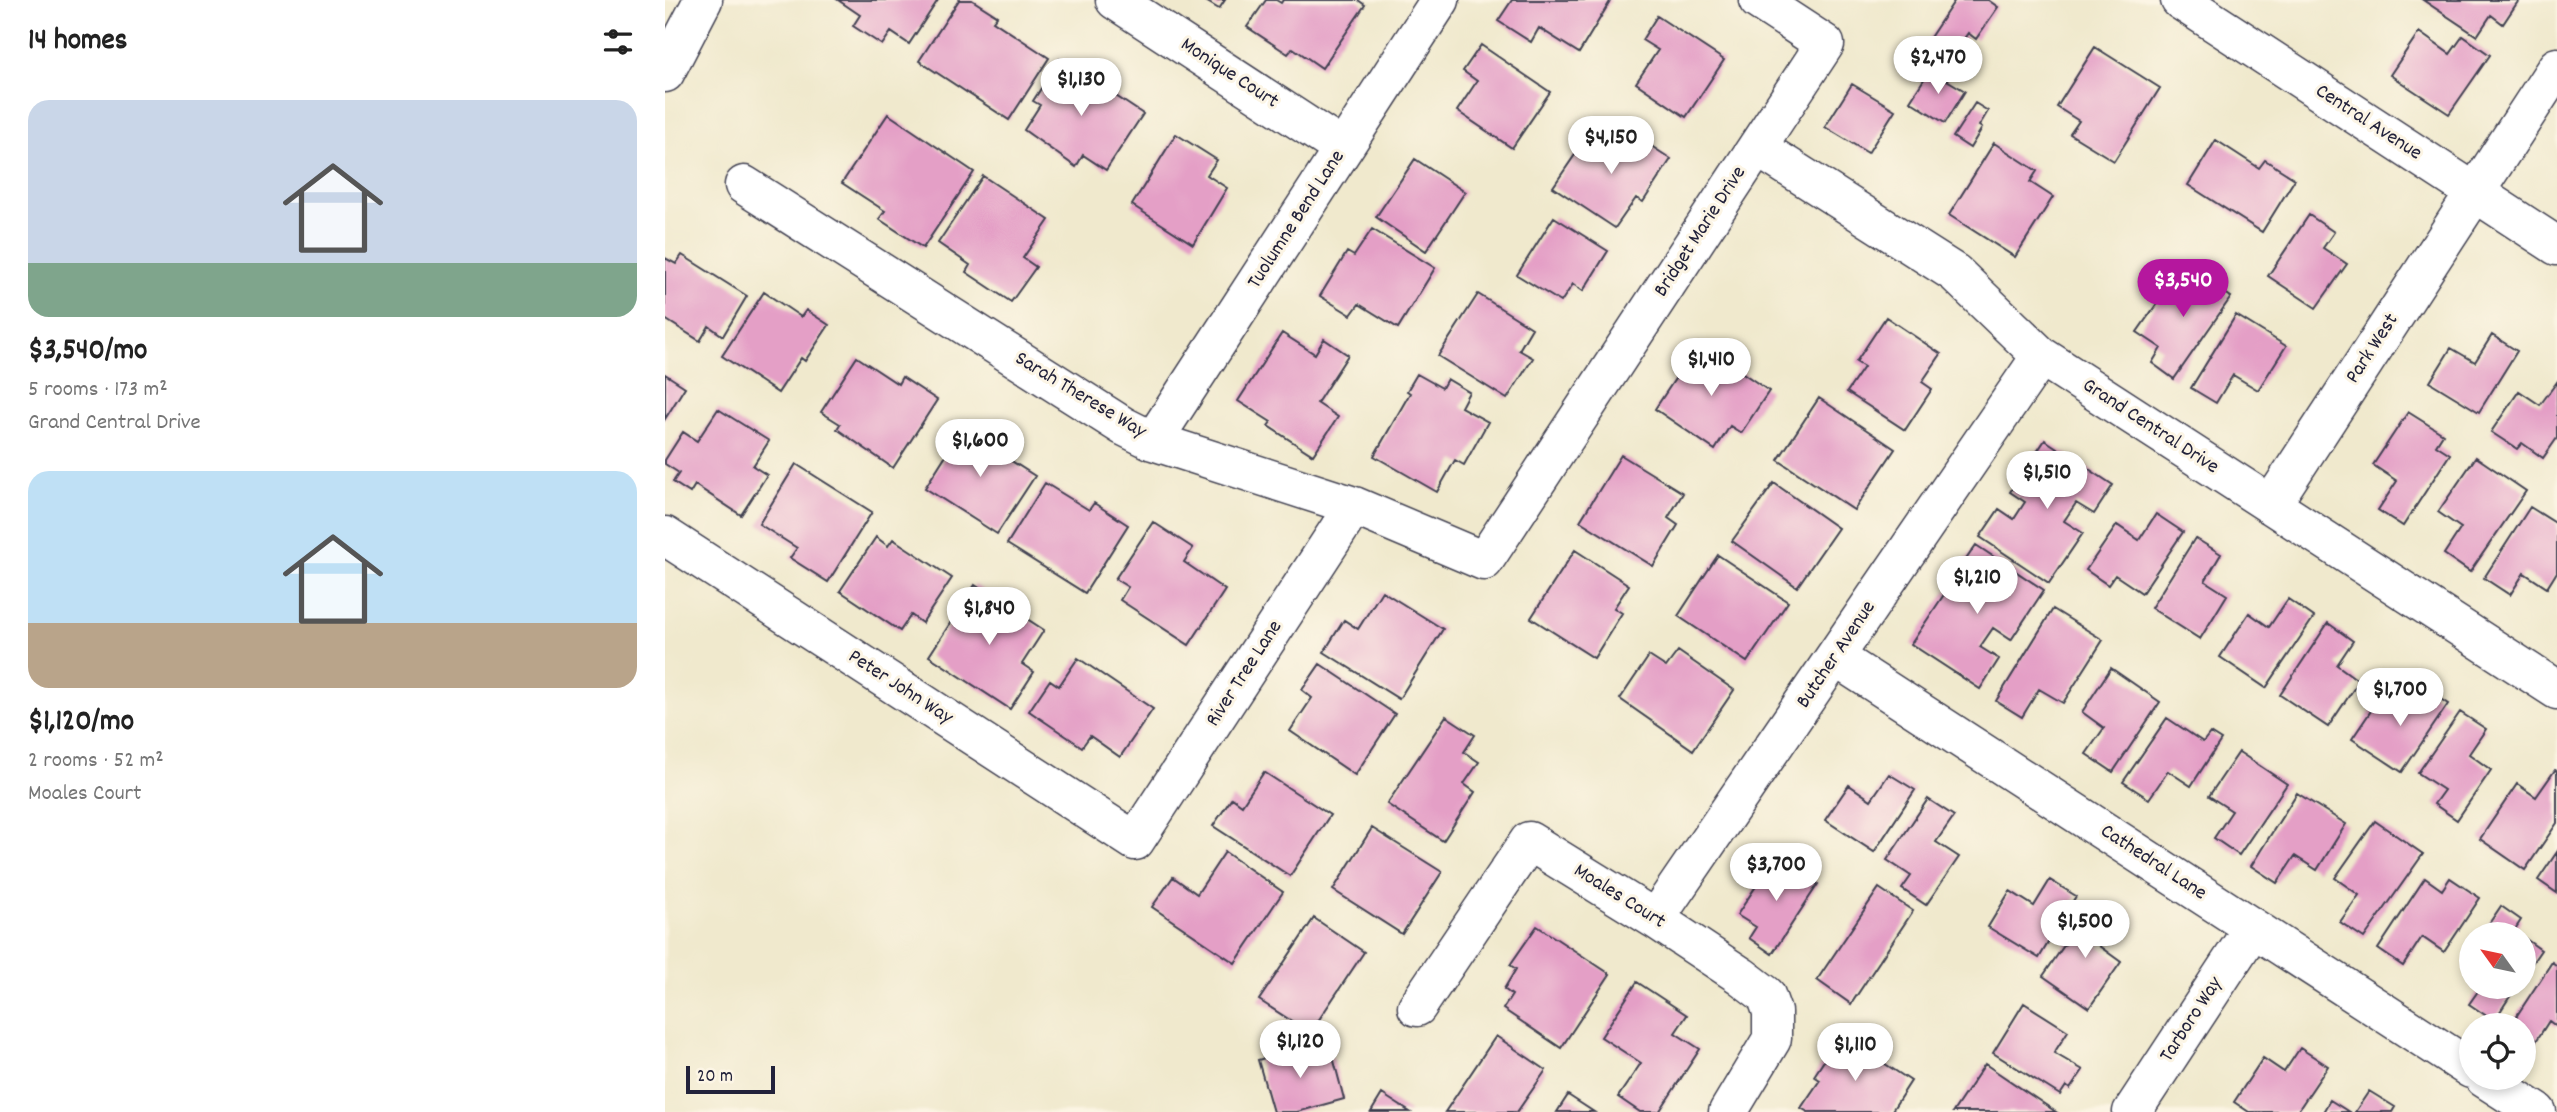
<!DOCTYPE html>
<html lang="en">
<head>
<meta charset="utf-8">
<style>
  body { margin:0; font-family:Dekko,sans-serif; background:#f2f2f2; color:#222; height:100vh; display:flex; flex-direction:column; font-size:26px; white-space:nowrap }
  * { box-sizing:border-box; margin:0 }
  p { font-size:23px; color:#767676 }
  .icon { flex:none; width:38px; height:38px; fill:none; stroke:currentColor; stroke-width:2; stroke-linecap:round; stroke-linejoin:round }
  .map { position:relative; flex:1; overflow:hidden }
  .panel { display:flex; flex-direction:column; background:#fff; width:665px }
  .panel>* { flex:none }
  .needle { width:46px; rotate:303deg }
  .controls { position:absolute; left:1794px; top:922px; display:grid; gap:14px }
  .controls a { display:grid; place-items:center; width:77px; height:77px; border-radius:50%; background:#fff; box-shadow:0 4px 10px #0003; font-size:35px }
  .scale { position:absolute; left:21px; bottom:18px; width:89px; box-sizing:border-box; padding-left:7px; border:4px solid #22223b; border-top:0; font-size:19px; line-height:24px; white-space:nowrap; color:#22223b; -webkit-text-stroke:5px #fcf5e5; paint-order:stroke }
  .price { position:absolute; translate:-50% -60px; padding:0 16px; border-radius:24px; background:#fff; color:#222; font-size:23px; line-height:46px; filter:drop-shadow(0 2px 4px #0008) }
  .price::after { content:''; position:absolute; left:50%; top:42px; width:21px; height:16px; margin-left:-10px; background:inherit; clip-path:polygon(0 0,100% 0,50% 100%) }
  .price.active { background:#b5179e; color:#fff }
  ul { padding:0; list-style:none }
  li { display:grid; align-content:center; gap:14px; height:371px; padding:0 28px }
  li span { display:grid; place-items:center; height:217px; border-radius:21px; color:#555 }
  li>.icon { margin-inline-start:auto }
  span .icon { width:126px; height:126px; fill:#fffc; stroke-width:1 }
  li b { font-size:30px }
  h2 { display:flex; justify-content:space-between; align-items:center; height:84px; padding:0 28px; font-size:30px }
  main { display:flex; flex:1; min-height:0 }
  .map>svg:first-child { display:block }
  .building { fill:#e49fc6 }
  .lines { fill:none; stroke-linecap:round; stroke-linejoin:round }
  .minor-casing { stroke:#414051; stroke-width:41 }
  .minor { stroke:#fff; stroke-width:38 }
  .labels { text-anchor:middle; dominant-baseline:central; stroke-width:6; stroke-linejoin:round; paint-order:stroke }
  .street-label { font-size:21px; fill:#22223b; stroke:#fcf5e5 }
</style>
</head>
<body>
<main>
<section class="panel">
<h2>14 homes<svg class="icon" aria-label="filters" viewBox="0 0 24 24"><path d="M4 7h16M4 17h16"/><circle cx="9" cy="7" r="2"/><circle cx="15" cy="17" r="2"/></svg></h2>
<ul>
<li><span style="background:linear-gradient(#c9d6e8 75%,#7fa58c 0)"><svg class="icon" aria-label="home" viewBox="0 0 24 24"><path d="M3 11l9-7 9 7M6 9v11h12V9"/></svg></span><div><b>$3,540/mo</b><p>5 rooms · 173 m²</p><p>Grand Central Drive</p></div></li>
<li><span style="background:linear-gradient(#bfe0f5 70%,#b9a48a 0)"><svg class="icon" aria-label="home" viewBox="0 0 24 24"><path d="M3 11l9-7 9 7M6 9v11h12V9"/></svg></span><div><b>$1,120/mo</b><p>2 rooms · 52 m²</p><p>Moales Court</p></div></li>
</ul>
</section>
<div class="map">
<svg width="1892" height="1112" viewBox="0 0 1892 1112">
  <rect width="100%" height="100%" fill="#fcf5e5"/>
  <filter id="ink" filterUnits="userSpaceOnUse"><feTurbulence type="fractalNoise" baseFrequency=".0143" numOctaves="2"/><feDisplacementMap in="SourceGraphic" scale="14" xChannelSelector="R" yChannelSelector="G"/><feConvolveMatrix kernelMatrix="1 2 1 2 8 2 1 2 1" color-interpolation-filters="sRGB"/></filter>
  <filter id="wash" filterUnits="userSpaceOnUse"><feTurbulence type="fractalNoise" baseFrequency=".00686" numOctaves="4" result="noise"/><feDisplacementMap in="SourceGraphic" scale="28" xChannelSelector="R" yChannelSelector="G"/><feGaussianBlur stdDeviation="1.57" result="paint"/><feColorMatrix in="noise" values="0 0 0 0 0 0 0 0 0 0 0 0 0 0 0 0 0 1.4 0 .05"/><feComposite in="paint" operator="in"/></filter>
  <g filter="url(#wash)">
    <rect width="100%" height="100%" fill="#f0e9cd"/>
    <g id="blocks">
      <!-- building -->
      <path class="building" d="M173,0H273L244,44L226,32L217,45L188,26L195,15Z
        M294,0H307L332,16L328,21L384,58L344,120L254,61Z
        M539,0H560L554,9Z
        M601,0H611L616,3L618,0H693L700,5L657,68L628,48L623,54L582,27Z
        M847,0H946L914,53L874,28L866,42L833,21Z
        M1290,0H1323L1333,7L1311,39L1303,33L1277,70L1254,54Z
        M1758,0H1854L1838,24L1826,15L1812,36Z
        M992,16L1059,60L1021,117L971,83L993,50L977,40Z
        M1754,32L1785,54L1798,36L1825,55L1784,114L1725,75Z
        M816,45L885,92L847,148L792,111L812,81L798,71Z
        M1430,47L1495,88L1449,161L1405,134L1414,121L1392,107Z
        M395,59L478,114L441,170L418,155L411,167L359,130L375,105L368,101Z
        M1265,70L1300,91L1280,123L1245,101Z
        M1187,84L1230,110L1203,153L1160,127Z
        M1310,103L1323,111L1314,126L1317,128L1305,148L1288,137Z
        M223,114L309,172L258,248L214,219L220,211L177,183Z
        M929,127L965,151L974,138L1006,159L978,202L971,198L950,228L888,187Z
        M511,134L552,160L542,175L562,188L528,244L467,205Z
        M1551,140L1594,168L1600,160L1630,179L1597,232L1523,185Z
        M1329,143L1372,171L1365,182L1388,197L1350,257L1284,215Z
        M750,159L800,192L761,251L711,217Z
        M318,176L384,220L358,258L371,267L346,302L301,272L305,265L273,243Z
        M1644,215L1669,232L1658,248L1682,264L1651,308L1603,276Z
        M889,217L943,251L918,291L908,284L896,302L852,275Z
        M707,229L770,268L733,328L694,304L686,315L655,296L682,252L689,256Z
        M17,255L82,296L58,336L44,326L35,341L0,319V258L11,264Z
        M1519,265L1566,297L1509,379L1487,363L1496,348L1472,332Z
        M99,292L136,317L141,310L164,325L140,361L136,358L113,393L57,356Z
        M813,294L867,328L854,350L868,358L842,399L773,356Z
        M1571,315L1621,346L1593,390L1568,375L1551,403L1526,388Z
        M1221,317L1276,354L1257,382L1267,389L1240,430L1182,392L1199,367L1191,362Z
        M617,333L650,354L659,339L683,355L652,403L673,417L648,455L603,426L606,422L573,401Z
        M1827,335L1852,351L1814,412L1765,382L1786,348L1810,362Z
        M1034,343L1104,391L1076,433L1065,426L1050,450L990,409Z
        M192,357L233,384L237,377L272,400L228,468L172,429L175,424L156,412Z
        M0,374L20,387L0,419Z
        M752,374L777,388L782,379L804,392L796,407L823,422L799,465L790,460L772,492L709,456L745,393L742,391Z
        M1892,382V438L1878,458L1857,443L1852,449L1826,432L1854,391L1875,405Z
        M1154,398L1230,449L1189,510L1113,460Z
        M53,409L104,441L88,466L102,475L76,515L30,485L25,493L8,482L14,473L0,464V460L18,432L32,441Z
        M1743,412L1778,434L1771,445L1785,454L1738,526L1713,510L1732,481L1708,465Z
        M303,420L329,437L323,446L370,476L332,534L260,488Z
        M1380,440L1448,485L1429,514L1411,503L1399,521L1418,533L1384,583L1315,537L1334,509L1349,519L1360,502L1345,492Z
        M956,455L1018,493L1003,518L1013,525L988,566L915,521Z
        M1811,457L1861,491L1805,572L1779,554L1796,528L1773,512Z
        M131,464L207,512L163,582L125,558L132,548L94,524Z
        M380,483L424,510L429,503L463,525L420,593L342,544Z
        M1109,483L1173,528L1132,587L1067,541Z
        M1865,507L1892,524V572L1882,588L1859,573L1845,595L1819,578Z
        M1491,514L1518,532L1477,593L1450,575L1443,585L1421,570L1452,525L1474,540Z
        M488,522L528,548L519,562L560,590L524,645L455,600L463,587L450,579Z
        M211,537L223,546L228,539L287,578L257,623L246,615L235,631L175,591Z
        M1530,538L1556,554L1540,581L1562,595L1535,639L1486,608Z
        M1311,545L1379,590L1346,640L1328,628L1315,647L1334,659L1315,689L1246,644L1282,590L1296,599L1306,584L1291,574Z
        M910,550L964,585L949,608L957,613L929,658L866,618Z
        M1053,555L1123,602L1082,662L1013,616Z
        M310,585L379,630L357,664L369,672L345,709L264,656Z
        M717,591L778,629L734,699L659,652L679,620L693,629Z
        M1623,599L1649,617L1601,688L1555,657L1584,613L1604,627Z
        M1388,609L1438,640L1398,703L1374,689L1357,717L1331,701Z
        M1663,623L1688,641L1672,665L1694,681L1663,727L1615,695Z
        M1013,651L1069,690L1028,750L955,699L984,656L1001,667Z
        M413,658L488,709L455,757L425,736L417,747L364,711L385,680L394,686Z
        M655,664L730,714L690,775L625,731L647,698L637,690Z
        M1446,668L1495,702L1448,772L1421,754L1439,728L1417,712Z
        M1756,686L1783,704L1737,772L1687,739L1716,696L1739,711Z
        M1795,712L1821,729L1804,754L1826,770L1792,820L1769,804L1779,790L1753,773Z
        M781,716L810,735L799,752L814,762L799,784L810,792L778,841L722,804Z
        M1502,718L1538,742L1545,733L1556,740L1526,786L1503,771L1484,799L1458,782Z
        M1574,752L1622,784L1574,855L1549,838L1567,811L1544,796Z
        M1890,770L1892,771V823L1860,870L1815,839L1852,784L1871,797Z
        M599,772L665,815L625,876L548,826L567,798L577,805Z
        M1224,774L1250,790L1209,852L1160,820L1184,785L1206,800Z
        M1632,793L1681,824L1652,870L1630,856L1612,883L1586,866Z
        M1263,799L1289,816L1271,842L1294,857L1261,905L1237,889L1246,876L1222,860Z
        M1710,821L1758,854L1699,938L1675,922L1694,895L1670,878Z
        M707,828L777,872L737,934L668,890Z
        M560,852L618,892L570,963L487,907L508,877L532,894Z
        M1892,852V893L1873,880Z
        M1111,856L1153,884L1107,954L1084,938L1091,927L1072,915Z
        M1760,878L1777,890L1785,878L1815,898L1779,952L1757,937L1738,966L1713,949Z
        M1385,880L1411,896L1374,958L1323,927L1345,891L1369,906Z
        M1214,888L1248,911L1186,1004L1152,980Z
        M1427,905L1451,922L1434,946L1456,962L1424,1008L1378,976Z
        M1836,906L1856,920L1849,931L1854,934H1817Z
        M649,918L699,952L645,1033L594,1000Z
        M872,926L945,974L896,1048L838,1009L847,995L839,989L851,969L845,965Z
        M1858,937L1876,950L1858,976Z
        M1887,962L1892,966V1027L1884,1021L1866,1049L1858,1044V1026H1845Z
        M972,982L1022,1015L1010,1033L1035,1049L994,1112H975L953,1097L976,1063L936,1037Z
        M1816,987H1851L1829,1021L1804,1004Z
        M1359,1003L1403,1031L1389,1053L1418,1070L1405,1089L1401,1086L1395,1095L1328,1053Z
        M1176,1035L1246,1081L1226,1112H1143L1136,1108L1155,1080L1149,1076Z
        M831,1036L881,1070L852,1112H780Z
        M649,1044L654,1061L668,1057L679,1099L632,1112H608L593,1060Z
        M1635,1048L1663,1066L1632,1112H1584L1569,1102L1598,1058L1619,1072Z
        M1320,1064L1391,1112H1288Z
        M1704,1091L1730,1107L1727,1112H1690Z
        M717,1094L745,1112H706Z
        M903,1095L929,1112H892Z
        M1665,1100L1684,1112H1658Z"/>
    </g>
  </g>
  <g filter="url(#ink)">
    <use href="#blocks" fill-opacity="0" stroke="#414051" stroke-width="2"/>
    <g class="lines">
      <!-- minor casing -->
      <g class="minor-casing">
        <path id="minor" d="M450,0L678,149
          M1515,0L1892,246
          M0,73L38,0
          M1092,147L1290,273L1376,356L1892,690
          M79,185L458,426L488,441L689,506L819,561L1160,44L1093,0
          M488,441L775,0
          M1606,505L1892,67
          M0,536L470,841L689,506
          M1170,657L1806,1069
          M990,919L1376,356
          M752,1007L864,841L990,919L1076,976L1101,995L1107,1012V1039L1063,1112
          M1819,1078L1872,1112
          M1467,1112L1588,928"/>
      </g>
      <!-- minor -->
      <use href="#minor" class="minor"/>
    </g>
  </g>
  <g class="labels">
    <!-- street labels -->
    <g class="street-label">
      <text transform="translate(564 74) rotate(33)">Monique Court</text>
      <text transform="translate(1703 123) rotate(33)">Central Avenue</text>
      <text transform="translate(632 220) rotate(-57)">Tuolumne Bend Lane</text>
      <text transform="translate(1036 232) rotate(-57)">Bridget Marie Drive</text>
      <text transform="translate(1708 349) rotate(-57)">Park West</text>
      <text transform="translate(415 396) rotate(31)">Sarah Therese Way</text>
      <text transform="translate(1485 427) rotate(33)">Grand Central Drive</text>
      <text transform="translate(1172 655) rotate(-56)">Butcher Avenue</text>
      <text transform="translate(580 674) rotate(-57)">River Tree Lane</text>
      <text transform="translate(235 688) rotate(33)">Peter John Way</text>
      <text transform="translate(1488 863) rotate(33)">Cathedral Lane</text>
      <text transform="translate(954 897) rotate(32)">Moales Court</text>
      <text transform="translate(1527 1020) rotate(-57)">Tarboro Way</text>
    </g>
  </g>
</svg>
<div class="controls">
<a><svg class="needle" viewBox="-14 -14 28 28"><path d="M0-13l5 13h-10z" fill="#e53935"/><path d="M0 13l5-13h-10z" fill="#767676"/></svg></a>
<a><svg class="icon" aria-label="locate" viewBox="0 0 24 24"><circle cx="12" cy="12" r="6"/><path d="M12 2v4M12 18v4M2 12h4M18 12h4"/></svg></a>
</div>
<div class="scale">20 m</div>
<b class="price" style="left:1273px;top:96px">$2,470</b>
<b class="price" style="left:416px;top:118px">$1,130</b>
<b class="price" style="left:946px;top:176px">$4,150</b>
<b class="price active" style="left:1518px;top:319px">$3,540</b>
<b class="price" style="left:1046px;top:398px">$1,410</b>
<b class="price" style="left:315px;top:479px">$1,600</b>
<b class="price" style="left:1382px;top:511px">$1,510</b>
<b class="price" style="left:1312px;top:616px">$1,210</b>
<b class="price" style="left:324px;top:647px">$1,840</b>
<b class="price" style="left:1735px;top:728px">$1,700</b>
<b class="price" style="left:1111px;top:903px">$3,700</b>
<b class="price" style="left:1420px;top:960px">$1,500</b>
<b class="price" style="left:635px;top:1080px">$1,120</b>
<b class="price" style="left:1190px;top:1083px">$1,110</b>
</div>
</main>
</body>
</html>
